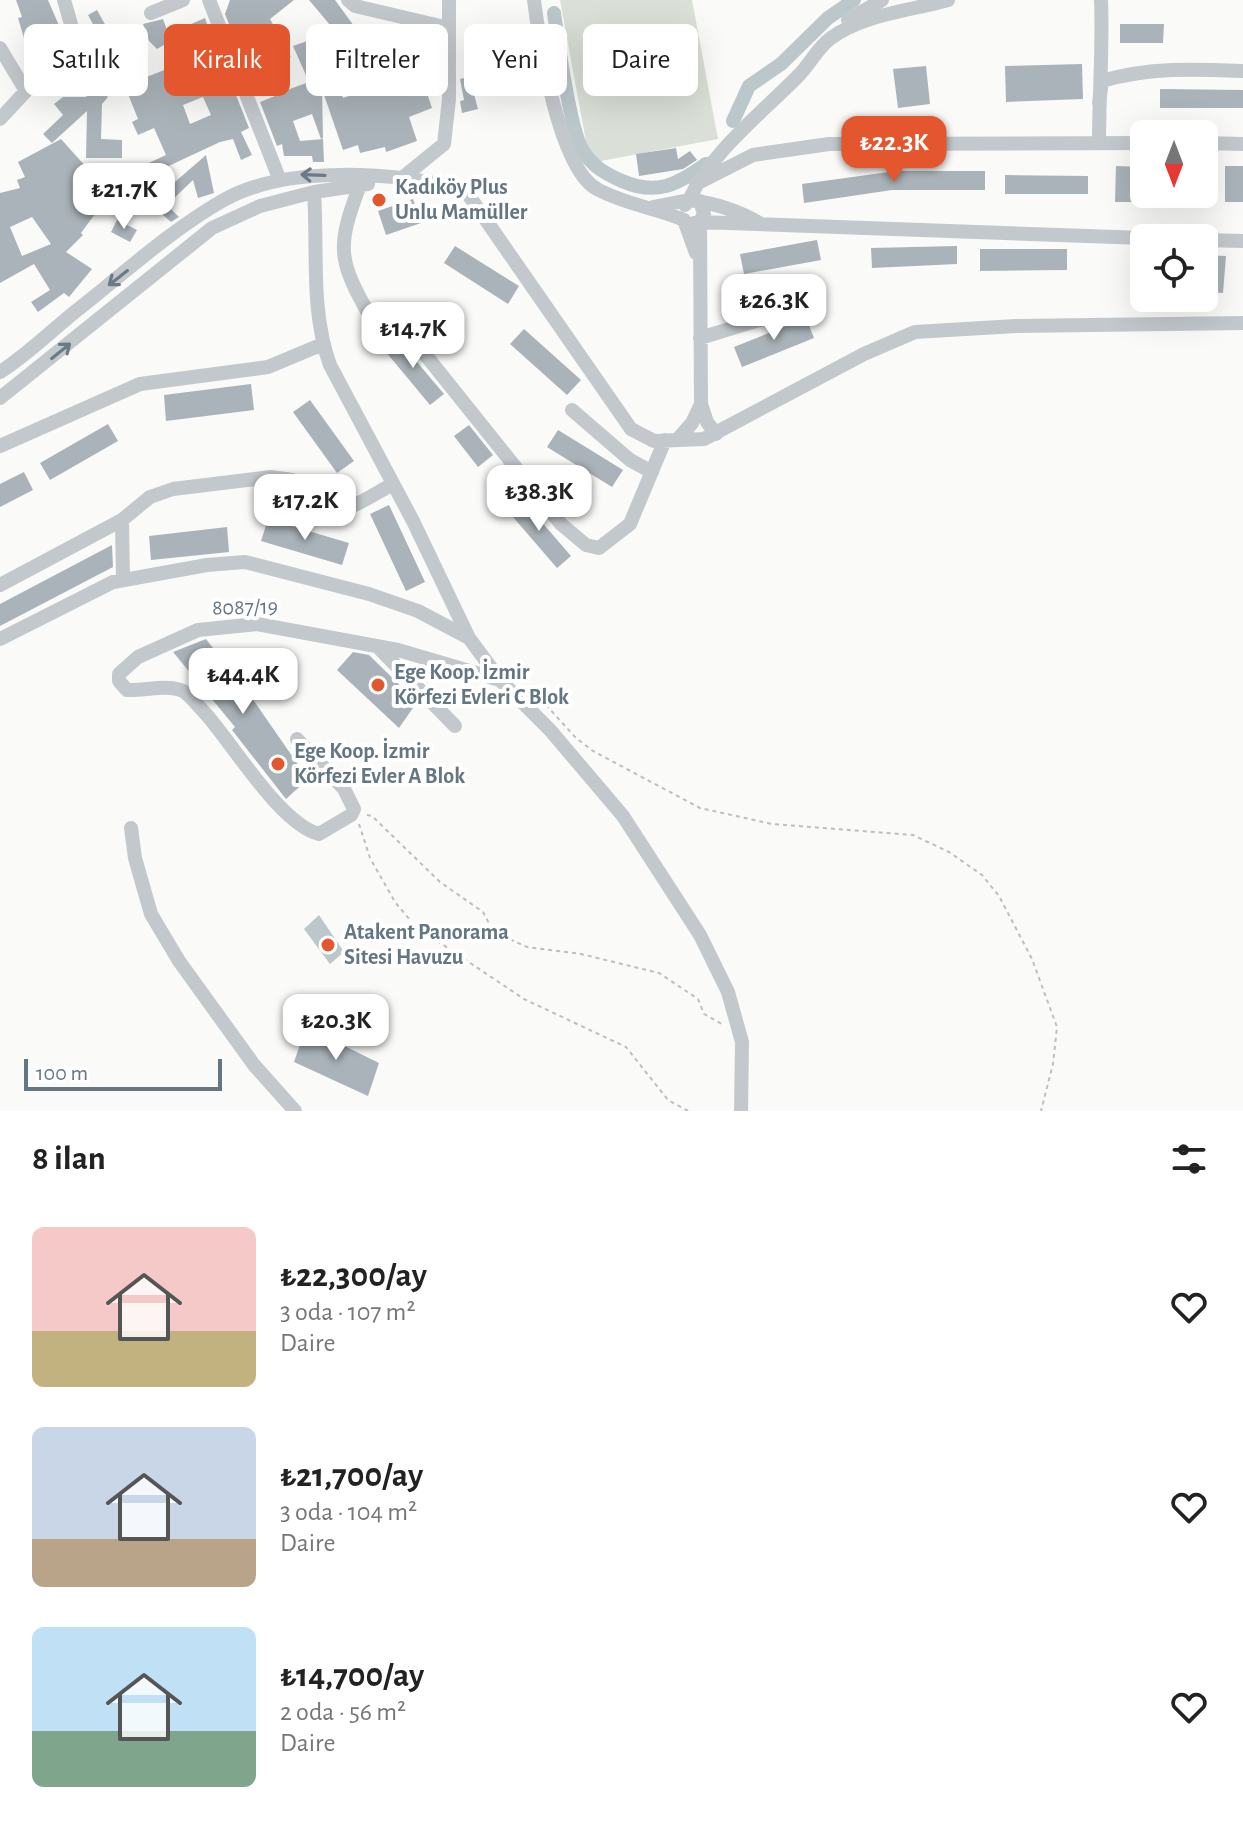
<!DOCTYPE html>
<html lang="tr">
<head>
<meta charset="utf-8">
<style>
  body { margin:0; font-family:"Alegreya Sans",sans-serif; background:#f6f6f6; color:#222; height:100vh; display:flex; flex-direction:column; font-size:30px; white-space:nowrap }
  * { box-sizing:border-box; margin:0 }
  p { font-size:26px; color:#767676 }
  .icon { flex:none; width:44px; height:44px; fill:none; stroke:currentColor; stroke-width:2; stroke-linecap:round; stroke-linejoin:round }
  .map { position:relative; height:1111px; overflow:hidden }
  .drawer { display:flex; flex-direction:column; background:#fff; flex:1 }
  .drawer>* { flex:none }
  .banner { position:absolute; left:24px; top:24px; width:800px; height:72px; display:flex; gap:16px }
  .needle { width:52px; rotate:180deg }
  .buttons { position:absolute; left:1130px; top:120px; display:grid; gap:16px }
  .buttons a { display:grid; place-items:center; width:88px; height:88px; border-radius:12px; background:#fff; box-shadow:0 8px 32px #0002; font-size:40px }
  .scale { position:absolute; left:24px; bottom:20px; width:198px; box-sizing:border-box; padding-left:8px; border:4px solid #657683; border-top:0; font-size:22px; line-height:28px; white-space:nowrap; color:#657683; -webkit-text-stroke:6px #fff; paint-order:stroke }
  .price { position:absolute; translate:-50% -68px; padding:0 18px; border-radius:16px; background:#fff; color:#222; font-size:26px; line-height:52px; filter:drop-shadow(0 2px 4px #0008) }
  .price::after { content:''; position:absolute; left:50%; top:48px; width:24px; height:18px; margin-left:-12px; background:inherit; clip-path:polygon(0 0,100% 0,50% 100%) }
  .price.active { background:#e4572e; color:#fff }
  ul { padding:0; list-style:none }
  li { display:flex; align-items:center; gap:24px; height:200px; padding:0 32px }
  li span { display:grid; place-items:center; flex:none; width:224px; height:160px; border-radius:12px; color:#555 }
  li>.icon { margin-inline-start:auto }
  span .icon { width:96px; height:96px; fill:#fffc; stroke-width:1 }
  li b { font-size:34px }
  h2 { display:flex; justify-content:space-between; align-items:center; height:96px; padding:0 32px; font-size:34px }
  .pill { padding:0 28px; border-radius:12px; background:#fff; box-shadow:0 8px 32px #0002; font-size:28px; line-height:72px }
  .pill.active { background:#e4572e; color:#fff }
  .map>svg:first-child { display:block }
  .green { fill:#dadfd7 }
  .water { fill:#bbc7cb }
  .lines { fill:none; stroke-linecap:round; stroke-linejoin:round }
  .canal { stroke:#bbc7cb; stroke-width:14 }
  .building { fill:#aab3b9; fill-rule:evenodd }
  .path { stroke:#bbbfc2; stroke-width:2; stroke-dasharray:4 4; stroke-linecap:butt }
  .minor { stroke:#c3c8cc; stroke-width:14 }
  .oneway { stroke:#6a7a87 }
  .poi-dot { fill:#e4572e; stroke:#fff; stroke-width:3 }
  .labels { text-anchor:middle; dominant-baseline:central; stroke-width:8; stroke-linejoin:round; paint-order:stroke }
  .poi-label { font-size:22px; font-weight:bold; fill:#657683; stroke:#fff; text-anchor:start }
  .street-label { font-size:22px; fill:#657683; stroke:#fff }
</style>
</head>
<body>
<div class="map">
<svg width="1243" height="1111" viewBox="0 0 1243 1111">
  <rect width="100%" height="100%" fill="#fafaf8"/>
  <!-- green -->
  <path class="green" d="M560,0H692L718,139L590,163Z"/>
  <!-- water -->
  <path class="water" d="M319,915L344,952L330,964L304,929Z"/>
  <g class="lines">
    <!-- canal -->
    <path class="canal" d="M554,13C558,42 570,130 583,151C593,167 606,174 622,181C656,196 677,185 706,164
      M733,121L749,86L781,64L828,18L854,0"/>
  </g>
  <!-- building -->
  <path class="building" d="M16,0H48L73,58L68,60L63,49L57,52L46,31L24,38L18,18L22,17Z
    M230,0H294L270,19L291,57L276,62L287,90L309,82L293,46L310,40L311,43L320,39L343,98L362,92L355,70L336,61L342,48L370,62V51L384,54L382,58L398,57L439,67V82L424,84L432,108L409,117L417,141L386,152L385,147L360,153L358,145L343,150L322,89L323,138L321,139L312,114L293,121L300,141L323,139L324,162H313L312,156H284L282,144L277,146L260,102L275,96L265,67L253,71L246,50L240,52L225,14Z
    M309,0H335L354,26L341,38Z
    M97,10L112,37L119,34L135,62L121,70L108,47L96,56L90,46L101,39L88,15Z
    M205,18L230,91L234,90L249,128L241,132L252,155L241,160L233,139L220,142L145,177L140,167L166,155L154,128L138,135L132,122L138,119L128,94L122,96L118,87L124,84L122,73L140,71L144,78L177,65L175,31ZM203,97L211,115L190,124L183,105Z
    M163,19L171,41L157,49L149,41L143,24Z
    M1120,24H1164L1163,43H1120Z
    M423,32L430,34L432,65L414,54L413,33Z
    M1082,64L1083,99L1006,102L1005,66Z
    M926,66L930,104L898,108L893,69Z
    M476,75L480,93L474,94L478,109L462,113L460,101L464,100L460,79Z
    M96,86L108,97L102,104L101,139L122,140V158H86L87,111L52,143L43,134L63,115L54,104L63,97H86Z
    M1160,89L1243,90V108H1160Z
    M61,139L105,188L86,207L95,214L81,233L83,235L66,252L92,269L69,297L64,293L38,312L31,302L50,290L34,264L0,283V193L20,188L17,180L25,177L18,162ZM32,217L51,244L22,256L10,227Z
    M676,148L678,159L690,151L697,160L683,169L639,176L636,154Z
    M206,155L214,193L198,198L193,180L167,205L179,217L171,222L148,202L159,194L160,195Z
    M1116,166L1144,167V202H1115Z
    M1225,166H1243V202H1225Z
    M896,171H985V190H892L804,203L802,184Z
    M1005,175L1088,176V194H1005Z
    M413,199L421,223L386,235L378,211Z
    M117,220L137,230L130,242L111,232Z
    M817,240L821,260L744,274L740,254Z
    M455,246L519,286L508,304L444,263Z
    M957,246V264L872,268L871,248Z
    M980,249H1067V270L980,271Z
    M1204,255L1226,256L1223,293L1204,292Z
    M806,318L814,338L742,367L734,347Z
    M524,329L581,380L567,395L510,344Z
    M395,336L444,394L430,405L381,346Z
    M251,384L254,410L166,421L164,395Z
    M310,400L354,461L337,473L293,412Z
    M108,424L118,441L50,480L40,463Z
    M469,425L493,455L478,467L454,436Z
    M558,430L623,470L612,487L547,447Z
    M24,472L33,490L0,507V484Z
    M521,498L571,556L557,568L507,510Z
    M389,505L425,582L406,591L370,514Z
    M268,519L349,543L342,565L261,541Z
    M227,527L229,552L151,560L149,536Z
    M112,545L113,567L0,626V604Z
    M206,639L247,691L308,779L286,799L232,730L235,727L173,652Z
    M353,652L369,655L417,702L399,728L337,670Z
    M306,1027L379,1063L368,1096L294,1062Z"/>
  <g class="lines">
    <!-- path -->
    <path class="path" d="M546,705L576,738L593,751L700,808L772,824L913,835L949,852L982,875L999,896L1032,959L1057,1027L1053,1064L1041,1111
      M367,815L372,816L440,882L483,912L491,927L507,938L527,947L581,954L659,973L698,999L704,1014L722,1024
      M359,824L370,858L395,902L415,926L524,999L626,1047L668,1100L688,1111"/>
    <!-- minor -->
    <path class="minor" d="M64,0L77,45L88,62
      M209,0L279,178
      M348,0L355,6L449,28
      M534,0C539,41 559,169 597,189C624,204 656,208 684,220L696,253
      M151,13L183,0
      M848,20L882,0
      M0,48L26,91L0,119
      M1099,103L1102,81C1149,67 1195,69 1243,71
      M1099,142C1099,94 1103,48 1101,0
      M1204,143L1243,144
      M401,179L444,144L449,99V0
      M696,184L753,155L829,144L1144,143
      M360,185C336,248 338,260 371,318L404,328L561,524L586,545L599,548L630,524L665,440
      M314,192C318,249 310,310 330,365L413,521L469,638L500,680L550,730L623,816L700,935L728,992L742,1042L741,1111
      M685,205L689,200C715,203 739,211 761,224
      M653,207L689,200C712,151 761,114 799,75C810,64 818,47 831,38C864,14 910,11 948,0
      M694,223L700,222L704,214L700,201
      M1204,240L1243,241
      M700,338L808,305
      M0,372C27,355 51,331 76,311C123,274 170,231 222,201C286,164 395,172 465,190L631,429L654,441L704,439L864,354L915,332L1016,326L1243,323
      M0,398L212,228L260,206L314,192L368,184
      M572,410L630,460L652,472
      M716,434L707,422L701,404L700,222L1144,238
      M677,440L692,423L701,404
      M0,446L140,384L268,367L323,344
      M123,580L122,520L150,497L173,489L271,477L292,480L324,512C348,513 371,496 391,485
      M0,585L122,520
      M0,639L113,582L207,565L245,562L369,594L418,611L469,638
      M377,646L455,726
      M297,739L344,789L354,809L351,815L319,834C280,824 233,744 205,713C198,706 191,696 183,691C167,684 144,691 127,690L119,681V674L138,657L198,630L257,624L398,650L500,680
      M131,828L135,858L151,914L179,961L254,1065L295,1111"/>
  </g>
  <!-- one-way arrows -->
  <defs><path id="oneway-shaft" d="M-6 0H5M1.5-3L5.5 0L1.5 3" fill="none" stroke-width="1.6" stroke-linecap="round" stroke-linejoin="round" transform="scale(2)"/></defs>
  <g class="oneway">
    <use href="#oneway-shaft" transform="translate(313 175) rotate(-178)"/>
    <use href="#oneway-shaft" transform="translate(118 278) rotate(142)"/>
    <use href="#oneway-shaft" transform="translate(61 351) rotate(-39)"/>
  </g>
  <!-- markers -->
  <g class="poi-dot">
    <circle cx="379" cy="200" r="8"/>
    <circle cx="378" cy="685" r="8"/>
    <circle cx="278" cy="764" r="8"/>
    <circle cx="328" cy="945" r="8"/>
  </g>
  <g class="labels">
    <!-- poi labels -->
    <g class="poi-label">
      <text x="395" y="187">Kadıköy Plus<tspan x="395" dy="25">Unlu Mamüller</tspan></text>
      <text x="394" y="672">Ege Koop. İzmir<tspan x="394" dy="25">Körfezi Evleri C Blok</tspan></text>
      <text x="294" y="751">Ege Koop. İzmir<tspan x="294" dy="25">Körfezi Evler A Blok</tspan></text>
      <text x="344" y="932">Atakent Panorama<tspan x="344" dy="25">Sitesi Havuzu</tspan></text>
    </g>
    <!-- street labels -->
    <g class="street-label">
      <text transform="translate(245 607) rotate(-1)">8087/19</text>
    </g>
  </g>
</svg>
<div class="buttons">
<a><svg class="needle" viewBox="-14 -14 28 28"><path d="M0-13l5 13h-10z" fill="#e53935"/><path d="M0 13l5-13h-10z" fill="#767676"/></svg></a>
<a><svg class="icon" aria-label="locate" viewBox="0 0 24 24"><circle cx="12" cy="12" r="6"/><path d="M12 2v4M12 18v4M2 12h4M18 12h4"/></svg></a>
</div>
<div class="scale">100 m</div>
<b class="price active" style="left:894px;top:184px">₺22.3K</b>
<b class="price" style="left:124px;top:231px">₺21.7K</b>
<b class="price" style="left:774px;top:342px">₺26.3K</b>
<b class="price" style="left:413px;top:370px">₺14.7K</b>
<b class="price" style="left:539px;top:533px">₺38.3K</b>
<b class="price" style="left:305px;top:542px">₺17.2K</b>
<b class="price" style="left:243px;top:716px">₺44.4K</b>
<b class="price" style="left:336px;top:1062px">₺20.3K</b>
<div class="banner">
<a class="pill">Satılık</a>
<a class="pill active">Kiralık</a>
<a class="pill">Filtreler</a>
<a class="pill">Yeni</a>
<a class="pill">Daire</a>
</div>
</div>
<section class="drawer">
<h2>8 ilan<svg class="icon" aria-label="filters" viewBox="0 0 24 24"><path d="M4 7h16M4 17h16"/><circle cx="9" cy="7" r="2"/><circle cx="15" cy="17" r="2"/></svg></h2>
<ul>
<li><span style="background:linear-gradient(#f6c9c9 65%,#c2b280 0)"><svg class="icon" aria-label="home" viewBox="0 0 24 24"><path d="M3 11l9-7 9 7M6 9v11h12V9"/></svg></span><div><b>₺22,300/ay</b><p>3 oda · 107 m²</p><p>Daire</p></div><svg class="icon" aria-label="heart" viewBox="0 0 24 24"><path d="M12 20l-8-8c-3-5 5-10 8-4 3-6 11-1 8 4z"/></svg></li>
<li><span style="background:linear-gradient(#c9d6e8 70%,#b9a48a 0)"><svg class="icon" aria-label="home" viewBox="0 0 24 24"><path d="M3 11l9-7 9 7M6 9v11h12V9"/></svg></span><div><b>₺21,700/ay</b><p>3 oda · 104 m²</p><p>Daire</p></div><svg class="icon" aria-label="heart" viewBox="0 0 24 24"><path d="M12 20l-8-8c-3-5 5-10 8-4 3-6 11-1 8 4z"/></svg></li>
<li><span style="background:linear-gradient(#bfe0f5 65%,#7fa58c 0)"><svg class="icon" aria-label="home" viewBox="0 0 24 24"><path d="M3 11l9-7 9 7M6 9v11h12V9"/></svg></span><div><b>₺14,700/ay</b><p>2 oda · 56 m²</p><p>Daire</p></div><svg class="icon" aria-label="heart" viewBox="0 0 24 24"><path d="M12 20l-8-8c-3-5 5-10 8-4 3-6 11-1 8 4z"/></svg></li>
</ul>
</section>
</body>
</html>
